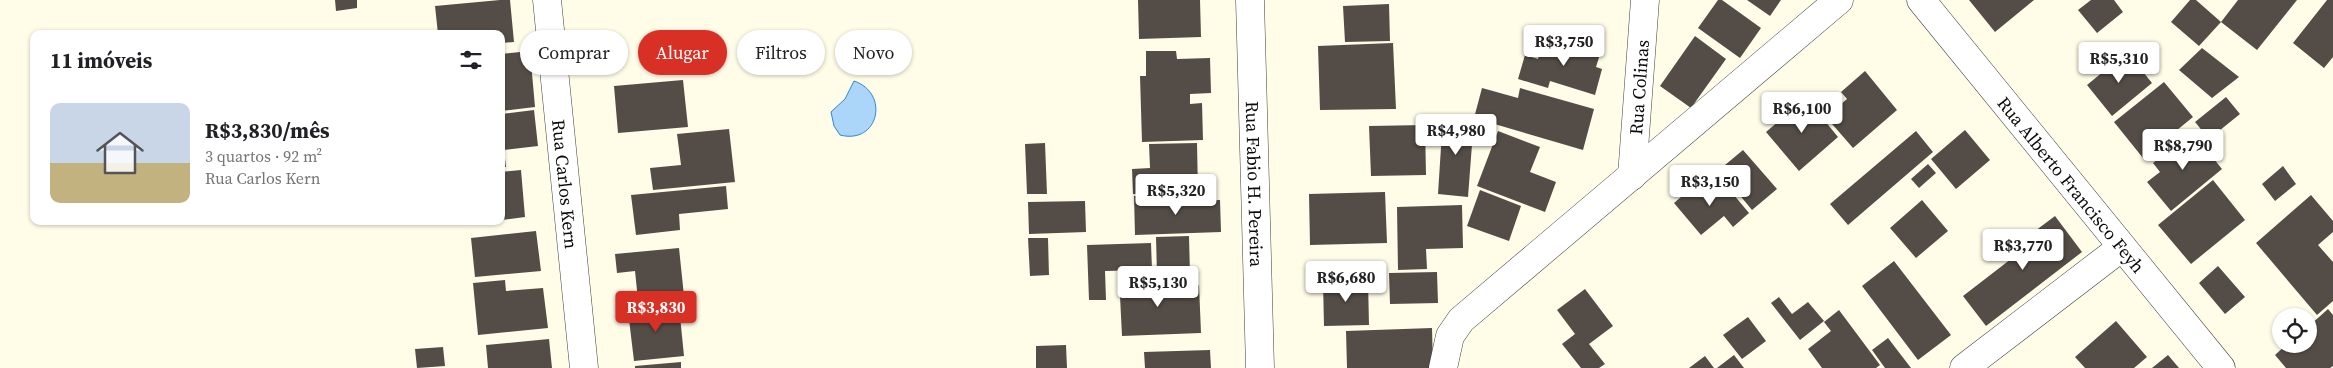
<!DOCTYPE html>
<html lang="pt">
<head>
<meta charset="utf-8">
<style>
  body { margin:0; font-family:"Source Serif 4",serif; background:#f2f2f2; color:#202124; height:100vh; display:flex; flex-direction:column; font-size:19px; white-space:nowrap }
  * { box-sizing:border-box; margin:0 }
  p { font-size:16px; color:#757577 }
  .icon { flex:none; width:28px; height:28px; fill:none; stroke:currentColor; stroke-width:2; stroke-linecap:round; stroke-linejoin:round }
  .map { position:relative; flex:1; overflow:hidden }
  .side { position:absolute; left:30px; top:30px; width:475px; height:195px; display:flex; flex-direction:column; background:#fff; border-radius:10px; box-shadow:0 1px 4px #0004 }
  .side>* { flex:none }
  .guide { position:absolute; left:520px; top:30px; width:475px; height:45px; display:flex; gap:10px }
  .fabs { position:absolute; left:2272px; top:308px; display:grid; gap:10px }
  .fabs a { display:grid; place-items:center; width:45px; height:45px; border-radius:50%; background:#fff; box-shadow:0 1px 4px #0004; font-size:25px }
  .price { position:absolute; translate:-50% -42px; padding:0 11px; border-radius:5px; background:#fff; color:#222; font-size:16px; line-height:32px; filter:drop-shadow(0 1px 2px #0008) }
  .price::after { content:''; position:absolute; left:50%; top:30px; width:15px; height:11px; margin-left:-8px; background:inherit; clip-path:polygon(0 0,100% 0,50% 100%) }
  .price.selected { background:#d93025; color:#fff }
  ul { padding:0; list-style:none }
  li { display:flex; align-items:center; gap:15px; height:125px; padding:0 20px }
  li span { display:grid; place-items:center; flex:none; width:140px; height:100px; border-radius:10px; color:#555 }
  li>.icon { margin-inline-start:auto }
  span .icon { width:60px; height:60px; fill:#fffc; stroke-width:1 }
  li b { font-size:21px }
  h2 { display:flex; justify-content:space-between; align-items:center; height:60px; padding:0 20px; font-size:21px }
  .chip { padding:0 18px; border-radius:22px; background:#fff; box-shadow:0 1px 4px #0004; font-size:18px; line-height:45px }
  .chip.selected { background:#d93025; color:#fff }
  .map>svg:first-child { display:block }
  .water { fill:#abd6f9; stroke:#2e86d3 }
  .building { fill:#544d47 }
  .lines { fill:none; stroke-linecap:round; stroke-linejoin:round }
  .minor-casing { stroke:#3e3e3e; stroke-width:29 }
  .minor { stroke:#fff; stroke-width:28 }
  .labels { text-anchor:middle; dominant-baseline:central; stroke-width:5; stroke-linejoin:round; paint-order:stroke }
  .street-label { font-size:18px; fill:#0b0b0b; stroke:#fff }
</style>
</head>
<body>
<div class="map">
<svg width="2333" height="368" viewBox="0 0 2333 368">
  <rect width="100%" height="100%" fill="#fffce8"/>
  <!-- water -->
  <path class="water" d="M854,81C890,93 879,145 840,135L834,126L831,112L845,99Z"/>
  <!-- building -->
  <path class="building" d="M335,0H357V8L336,11Z
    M500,0H510L514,42L501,43V34H438L435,6Z
    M1138,0H1200L1201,37L1139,39Z
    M1718,0H1722L1761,28L1740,58L1698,28Z
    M1747,0H1781L1770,16Z
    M1969,0H2034L1995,32Z
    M2091,0H2114L2123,12L2097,33L2078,10Z
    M2190,0H2196L2221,22L2199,46L2171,22Z
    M2238,0H2297L2257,50L2221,22Z
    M2327,0H2333V57L2324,68L2293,43Z
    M1389,4L1390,41L1345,42L1343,6Z
    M1695,36L1726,59L1691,108L1660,86Z
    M1559,39L1601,51L1596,67L1602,69L1595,95L1550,81L1548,88L1518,79L1525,55L1538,59L1543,40L1557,44Z
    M1393,43L1396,109L1320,110L1318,46Z
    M2202,48L2239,77L2212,98L2179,70Z
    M530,51L535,107L501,111V54Z
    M1146,51H1176L1177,59L1210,58L1211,93L1190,94V104L1202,103L1203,140L1142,142L1140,76H1146Z
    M2127,52L2152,83L2112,116L2087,85Z
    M1865,71L1897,110L1853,148L1826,117L1847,99L1841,92Z
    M683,80L688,127L618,133L614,86Z
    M2164,82L2193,117L2143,158L2114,122Z
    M1482,88L1518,98L1520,88L1594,109L1583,150L1474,118Z
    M2226,97L2240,114L2209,139L2195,122Z
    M1806,98L1838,137L1799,171L1766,132Z
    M534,110L538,146L504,150L506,167H501V145H503L501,114Z
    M1443,116L1474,118L1468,197L1438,194Z
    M1425,125L1426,175L1371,176L1369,126Z
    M729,129L735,182L653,190L650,168L681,165L677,134Z
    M1965,130L1990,160L1956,189L1931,159Z
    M1498,131L1540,147L1530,172L1556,182L1545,212L1477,186Z
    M1916,131L1933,152L1848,225L1830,204Z
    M2192,132L2222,169L2171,211L2147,182L2160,172L2153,163Z
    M1045,143L1047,194H1027L1025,144Z
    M1197,143L1198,192L1133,194L1132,169L1150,168L1149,144Z
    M1743,150L1777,189L1752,210L1719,170Z
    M1928,164L1936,173L1919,188L1911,179Z
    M2283,166L2296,184L2275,201L2262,184Z
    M521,170L525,217L501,220V172Z
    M1703,178L1719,196L1728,188L1749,213L1733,227L1724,216L1701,235L1674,203Z
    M2213,180L2245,220L2191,264L2158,225Z
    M726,186L728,209L679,214L680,230L636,235L631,195Z
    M1480,190L1521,206L1509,241L1467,226Z
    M1385,192L1387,243L1310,245L1309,194Z
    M2311,195L2333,221V232L2318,245L2333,262V301L2317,315L2256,243Z
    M1134,196H1156L1157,201L1220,200L1221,232L1135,235Z
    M1922,200L1948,231L1916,258L1890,228Z
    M1085,201L1086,232L1029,234L1028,202Z
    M1462,205L1463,248L1426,249L1427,269L1398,270L1397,207Z
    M2055,216L2082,252L1986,326L1963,296L2011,259L2006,253Z
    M536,231L541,271L475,277L471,238Z
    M1189,236L1190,275H1157L1156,237Z
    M1028,238H1048L1049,275L1030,276Z
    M1151,243L1152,270L1105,271L1106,300H1089L1087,245Z
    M679,248L684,296L638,300L635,271L617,273L615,254Z
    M1894,261L1951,335L1918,360L1862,286Z
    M2218,266L2245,297L2225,314L2199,283Z
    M1437,272L1438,303L1390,304L1389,273Z
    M1154,274V287L1199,285L1201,333L1122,336L1119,276Z
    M505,280L506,291L543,288L548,328L478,335L473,283Z
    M1368,281L1369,325L1324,326L1323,282Z
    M1585,289L1613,326L1589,344L1605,364L1599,368H1581L1562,344L1575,334L1557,310Z
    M1779,297L1792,314L1808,302L1824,321L1800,340L1771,303Z
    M679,306L684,356L634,361L628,311Z
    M2328,309L2333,315V366L2330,368H2286L2275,355L2287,344H2309V326Z
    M1839,310L1880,365L1876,368H1822L1808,349L1831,331L1824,322Z
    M1748,317L1766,341L1742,359L1723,335Z
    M2116,321L2147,357L2134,368H2085L2075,357Z
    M1432,328L1433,368H1347L1346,331Z
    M1888,338L1911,368H1885L1872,350Z
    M549,339L552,368H488L486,345Z
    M1066,345L1067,368H1036V346Z
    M443,347L445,366L417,368L415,349Z
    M1210,350L1211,368H1145L1144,352Z
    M1734,355L1744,368H1717Z
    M2168,355L2179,368H2152Z
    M1705,356L1714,368H1689Z
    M681,362V368H635V366Z"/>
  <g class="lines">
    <!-- minor casing -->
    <g class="minor-casing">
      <g id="minor">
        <path id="s1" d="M547,0L584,368"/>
        <path id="s2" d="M1250,0L1260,368"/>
        <path id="s3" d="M1921,0L2221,368"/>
        <path id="s4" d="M1632,176L1645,0"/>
        <path d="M1443,368L1450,336L1461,320L1839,0"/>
        <path d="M1964,368L2122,247"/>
      </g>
    </g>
    <!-- minor -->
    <use href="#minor" class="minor"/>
  </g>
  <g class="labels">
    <!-- street labels -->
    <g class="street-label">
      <text stroke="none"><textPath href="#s4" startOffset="89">Rua Colinas</textPath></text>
      <text stroke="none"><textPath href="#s1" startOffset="185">Rua Carlos Kern</textPath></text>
      <text stroke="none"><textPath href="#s2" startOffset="184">Rua Fabio H. Pereira</textPath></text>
      <text stroke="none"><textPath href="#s3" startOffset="238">Rua Alberto Francisco Feyh</textPath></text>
    </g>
  </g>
</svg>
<div class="fabs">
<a><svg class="icon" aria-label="locate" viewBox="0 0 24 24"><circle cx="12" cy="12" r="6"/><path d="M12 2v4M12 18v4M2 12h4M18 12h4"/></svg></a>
</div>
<b class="price" style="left:1564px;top:67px">R$3,750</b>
<b class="price" style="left:2119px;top:84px">R$5,310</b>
<b class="price" style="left:1802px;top:134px">R$6,100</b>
<b class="price" style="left:1456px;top:156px">R$4,980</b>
<b class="price" style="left:2183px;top:171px">R$8,790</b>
<b class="price" style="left:1710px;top:207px">R$3,150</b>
<b class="price" style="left:1176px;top:216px">R$5,320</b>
<b class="price" style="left:2023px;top:271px">R$3,770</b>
<b class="price" style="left:1346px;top:303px">R$6,680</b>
<b class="price" style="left:1158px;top:308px">R$5,130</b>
<b class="price selected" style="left:656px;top:333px">R$3,830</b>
<div class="guide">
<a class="chip">Comprar</a>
<a class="chip selected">Alugar</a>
<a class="chip">Filtros</a>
<a class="chip">Novo</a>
</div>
<section class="side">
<h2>11 imóveis<svg class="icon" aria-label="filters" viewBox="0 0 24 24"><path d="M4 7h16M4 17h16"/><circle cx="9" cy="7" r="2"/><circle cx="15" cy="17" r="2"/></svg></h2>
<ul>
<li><span style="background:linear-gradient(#c9d6e8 60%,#c2b280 0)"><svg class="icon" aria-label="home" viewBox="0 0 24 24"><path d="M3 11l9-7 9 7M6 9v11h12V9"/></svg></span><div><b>R$3,830/mês</b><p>3 quartos · 92 m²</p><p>Rua Carlos Kern</p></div></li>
</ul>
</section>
</div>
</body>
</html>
